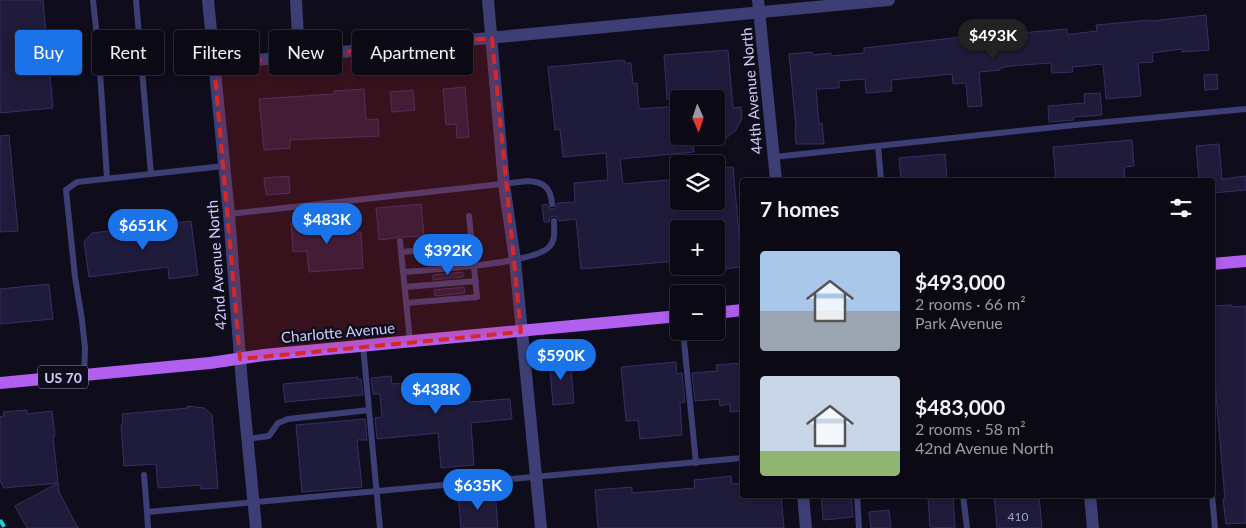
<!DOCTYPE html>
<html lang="en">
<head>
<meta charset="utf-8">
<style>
  body { margin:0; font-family:Lato,sans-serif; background:#191822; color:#f1f3f6; height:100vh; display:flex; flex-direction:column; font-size:19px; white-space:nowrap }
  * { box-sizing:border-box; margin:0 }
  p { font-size:16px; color:#9a9aa0 }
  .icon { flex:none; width:28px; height:28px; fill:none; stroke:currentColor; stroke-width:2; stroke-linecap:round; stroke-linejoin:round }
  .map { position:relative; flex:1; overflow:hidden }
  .side { position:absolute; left:740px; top:178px; width:475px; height:320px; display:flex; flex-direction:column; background:#0b0a14; border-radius:5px; box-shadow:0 2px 8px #0003,0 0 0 1px #2b2b34 }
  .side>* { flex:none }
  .hud { position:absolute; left:15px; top:30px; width:475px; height:45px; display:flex; gap:10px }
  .needle { width:32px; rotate:177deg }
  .tools { position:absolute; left:670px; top:90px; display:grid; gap:10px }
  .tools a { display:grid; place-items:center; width:55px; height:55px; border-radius:5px; background:#0b0a14; box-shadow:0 2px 8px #0003,0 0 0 1px #2b2b34; font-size:25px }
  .price { position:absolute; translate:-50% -42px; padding:0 11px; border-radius:18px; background:#1a73e8; color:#fff; font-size:16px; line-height:32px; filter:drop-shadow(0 1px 2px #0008) }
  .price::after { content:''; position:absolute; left:50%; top:30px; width:15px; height:11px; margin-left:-8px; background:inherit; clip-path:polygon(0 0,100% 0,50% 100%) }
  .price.current { background:#222; color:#fff }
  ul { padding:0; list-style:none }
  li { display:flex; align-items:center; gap:15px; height:125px; padding:0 20px }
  li span { display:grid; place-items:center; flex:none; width:140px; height:100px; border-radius:5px; color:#555 }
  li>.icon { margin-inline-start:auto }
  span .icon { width:60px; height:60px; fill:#fffc; stroke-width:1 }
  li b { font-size:21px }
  h2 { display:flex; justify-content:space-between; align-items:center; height:60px; padding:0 20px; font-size:21px }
  .tag { padding:0 18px; border-radius:5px; background:#0b0a14; box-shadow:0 2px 8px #0003,0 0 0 1px #2b2b34; font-size:18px; line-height:45px }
  .tag.current { background:#1a73e8; color:#fff }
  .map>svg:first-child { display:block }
  .building { fill:#1f1b3a; stroke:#372f64 }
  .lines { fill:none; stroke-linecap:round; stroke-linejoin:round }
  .service { stroke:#3d3e76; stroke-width:6 }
  .minor { stroke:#3d3e76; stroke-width:12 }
  .primary { stroke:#b05fef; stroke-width:12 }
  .rail { stroke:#17d5dc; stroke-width:4; stroke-dasharray:8 6; stroke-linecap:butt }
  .marked { fill:#d62828; fill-opacity:0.2; stroke:#d62828; stroke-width:4; stroke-dasharray:10 6; stroke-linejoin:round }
  .labels { text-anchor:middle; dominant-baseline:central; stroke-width:5; stroke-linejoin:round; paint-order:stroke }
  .number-label { font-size:12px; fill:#a3a0ca }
  .shield { fill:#0f0d1b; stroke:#9593b7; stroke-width:1 }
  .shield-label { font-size:14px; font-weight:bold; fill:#cfcdfa }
  .street-label { font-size:15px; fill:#cfcdfa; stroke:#0f0d1b }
</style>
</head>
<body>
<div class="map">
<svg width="1246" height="528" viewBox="0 0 1246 528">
  <rect width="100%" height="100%" fill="#0f0d1b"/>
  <!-- building -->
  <path class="building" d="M0,0H43L53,108L0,113Z
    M1206,15L1209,50L1182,52V49L1152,53L1153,62L1138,63L1141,96L1106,99L1103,64L1072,67L1073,72L1052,73L1051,63L1010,66L1000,68V70L979,72L982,106L968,107L966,83L953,84L952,74L891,80L892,91L866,93L865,79L839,81V88L816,89L819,124L822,123L824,144H796L795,128H796L789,54L812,52L813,55L831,53V56L864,53V48L988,34L989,40L1021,37V33L1067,29V34H1072L1097,31L1096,25L1151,20V21Z
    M728,50L733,108L741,107L742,119L735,131L716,146V99H667L664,55Z
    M624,60L625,63H631L633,84L637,83L639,109L679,106V136H692L694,152L620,159L623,184L679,179V201H716V168L733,167L742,267L716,270V229H679V261L581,269L576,219L559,221L557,217L553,216L550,218L549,222H544L542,205L547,204L548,207L552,209L555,208L557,203L575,202L574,183L608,180L606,153L563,157L560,129L555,130L548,67Z
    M1217,74L1218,89L1205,90L1204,75Z
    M465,87L469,137L457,138L456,124L446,125L443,89Z
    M364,89L366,120L378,119L379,136L290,140V148L264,150L259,99L334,94V91Z
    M413,90L415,110L392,112L390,92Z
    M1100,93L1102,115L1074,117V120L1049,122L1048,106L1085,103L1084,94Z
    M9,135L18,231L0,232V136Z
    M1132,140L1134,166L1124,167L1125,180H1056L1053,147Z
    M1219,144L1222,179L1246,176V190L1212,193V180H1199L1196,146Z
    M945,154L947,180H901L899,158Z
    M289,176L290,193L266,195L264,178Z
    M421,204L424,236L403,237L400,236L396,238L379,240L376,208Z
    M327,213L329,234L361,232L363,268L309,272L307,251L293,252L291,223L304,222V215Z
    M191,221L198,275L169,279L168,267L89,277L84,242L92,233Z
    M463,272V277L433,280V275Z
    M49,284L53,319L0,324V289Z
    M464,287L465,293L435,296L434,290Z
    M1232,305V307L1246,306V523L1226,524L1223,499H1225L1212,349V306Z
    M570,356L574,403L553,405L549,358Z
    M676,362L677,374L682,373L685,402L680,403L682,435L640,439L638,420L626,421L621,367Z
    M742,363V411L730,412V404L720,406L719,399L695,401L692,373L717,371L716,365Z
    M391,376L392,384L467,378L469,402L510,399L512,419L471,423L474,465L441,468L438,433L377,439L375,418L382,417L380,394H373L371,378Z
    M358,377V379H361L363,395L285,402L283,384Z
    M187,406L204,408L212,415L218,488L201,489V485L158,488L156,464L124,466L121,425L123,424L122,414L188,408Z
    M27,410V414L52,411L55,436H53L59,492L78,528H27L15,506L58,483L4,488L0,481V417L4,416L3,412Z
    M365,419L367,440H357L362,487L302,492L296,425Z
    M731,476L732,484L742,483V495H781L784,528H598L595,490L632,487V493L695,488L694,480Z
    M495,492L498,528H461L458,495Z
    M821,495H851L853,517L823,520Z
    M953,495L955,528L930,527L928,497Z
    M994,495H1039L1042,528H997Z
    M889,510L891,528H871L869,512Z"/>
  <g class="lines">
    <!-- service -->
    <path class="service" d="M93,0L99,57L107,178
      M136,0L151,174
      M878,146L881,180
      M774,157L1075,125L1246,109
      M229,214L528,181C544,182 551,188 552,204
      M400,241L410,341
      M401,252L472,246
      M403,272C429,270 534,264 549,247C556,240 554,230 554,221
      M405,287L476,281
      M406,303L477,297L469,216
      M683,331L696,463
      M363,345L380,528
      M84,375L85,348L82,320L75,277L66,190L77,182L224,166
      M247,439L269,436L278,423L288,419L369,410
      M144,475L147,512L742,458
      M857,495L859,528
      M963,495L967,528
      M1212,495L1215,528
      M147,512L148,528"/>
    <!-- minor -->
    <path class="minor" d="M208,0L229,214L242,383L256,528
      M296,0L299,56
      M488,0L504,184L515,260L541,528
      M758,0L776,180
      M214,64L889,0
      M803,495L806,528
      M1090,495L1093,528"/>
    <!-- primary -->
    <path class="primary" d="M1212,264L1246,261
      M716,313L742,310
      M0,383L210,363L264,355L679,316"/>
    <!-- rail -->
    <path class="rail" d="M0,520L5,528"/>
  </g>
  <!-- marked area -->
  <path class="marked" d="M492,38L521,332L240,359L214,64Z"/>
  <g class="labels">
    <!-- number labels -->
    <g class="number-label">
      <text x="1018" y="516">410</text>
    </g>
    <!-- shield labels -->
    <rect class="shield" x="38" y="365.5" width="50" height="23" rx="4"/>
    <g class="shield-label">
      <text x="63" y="377">US 70</text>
    </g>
    <!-- street labels -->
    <g class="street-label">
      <text transform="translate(751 91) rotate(-95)">44th Avenue North</text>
      <text transform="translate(216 265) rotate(-94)">42nd Avenue North</text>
      <text transform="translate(338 332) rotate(-5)">Charlotte Avenue</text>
    </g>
  </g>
</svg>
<div class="tools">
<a><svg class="needle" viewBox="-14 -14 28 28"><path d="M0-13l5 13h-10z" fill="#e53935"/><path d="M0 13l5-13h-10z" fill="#9a9aa0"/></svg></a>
<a><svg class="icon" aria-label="layers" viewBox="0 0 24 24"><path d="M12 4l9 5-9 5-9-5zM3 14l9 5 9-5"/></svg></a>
<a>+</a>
<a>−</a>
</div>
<b class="price current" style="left:993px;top:61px">$493K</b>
<b class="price" style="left:327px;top:245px">$483K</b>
<b class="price" style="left:143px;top:251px">$651K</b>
<b class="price" style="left:448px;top:276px">$392K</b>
<b class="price" style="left:561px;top:381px">$590K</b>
<b class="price" style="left:436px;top:415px">$438K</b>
<b class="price" style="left:478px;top:511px">$635K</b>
<div class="hud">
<a class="tag current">Buy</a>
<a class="tag">Rent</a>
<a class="tag">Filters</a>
<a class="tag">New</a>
<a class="tag">Apartment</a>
</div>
<section class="side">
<h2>7 homes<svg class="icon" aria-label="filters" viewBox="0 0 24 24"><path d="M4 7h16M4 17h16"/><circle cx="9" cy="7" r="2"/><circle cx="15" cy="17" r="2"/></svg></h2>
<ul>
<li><span style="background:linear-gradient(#a9c7e8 60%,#9aa5b1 0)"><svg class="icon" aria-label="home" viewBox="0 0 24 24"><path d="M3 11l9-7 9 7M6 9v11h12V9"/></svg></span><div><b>$493,000</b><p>2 rooms · 66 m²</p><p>Park Avenue</p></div></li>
<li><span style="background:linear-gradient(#c9d6e8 75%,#8fb573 0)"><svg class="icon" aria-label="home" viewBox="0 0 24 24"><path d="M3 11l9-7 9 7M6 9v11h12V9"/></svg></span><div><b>$483,000</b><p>2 rooms · 58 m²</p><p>42nd Avenue North</p></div></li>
</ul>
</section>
</div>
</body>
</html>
